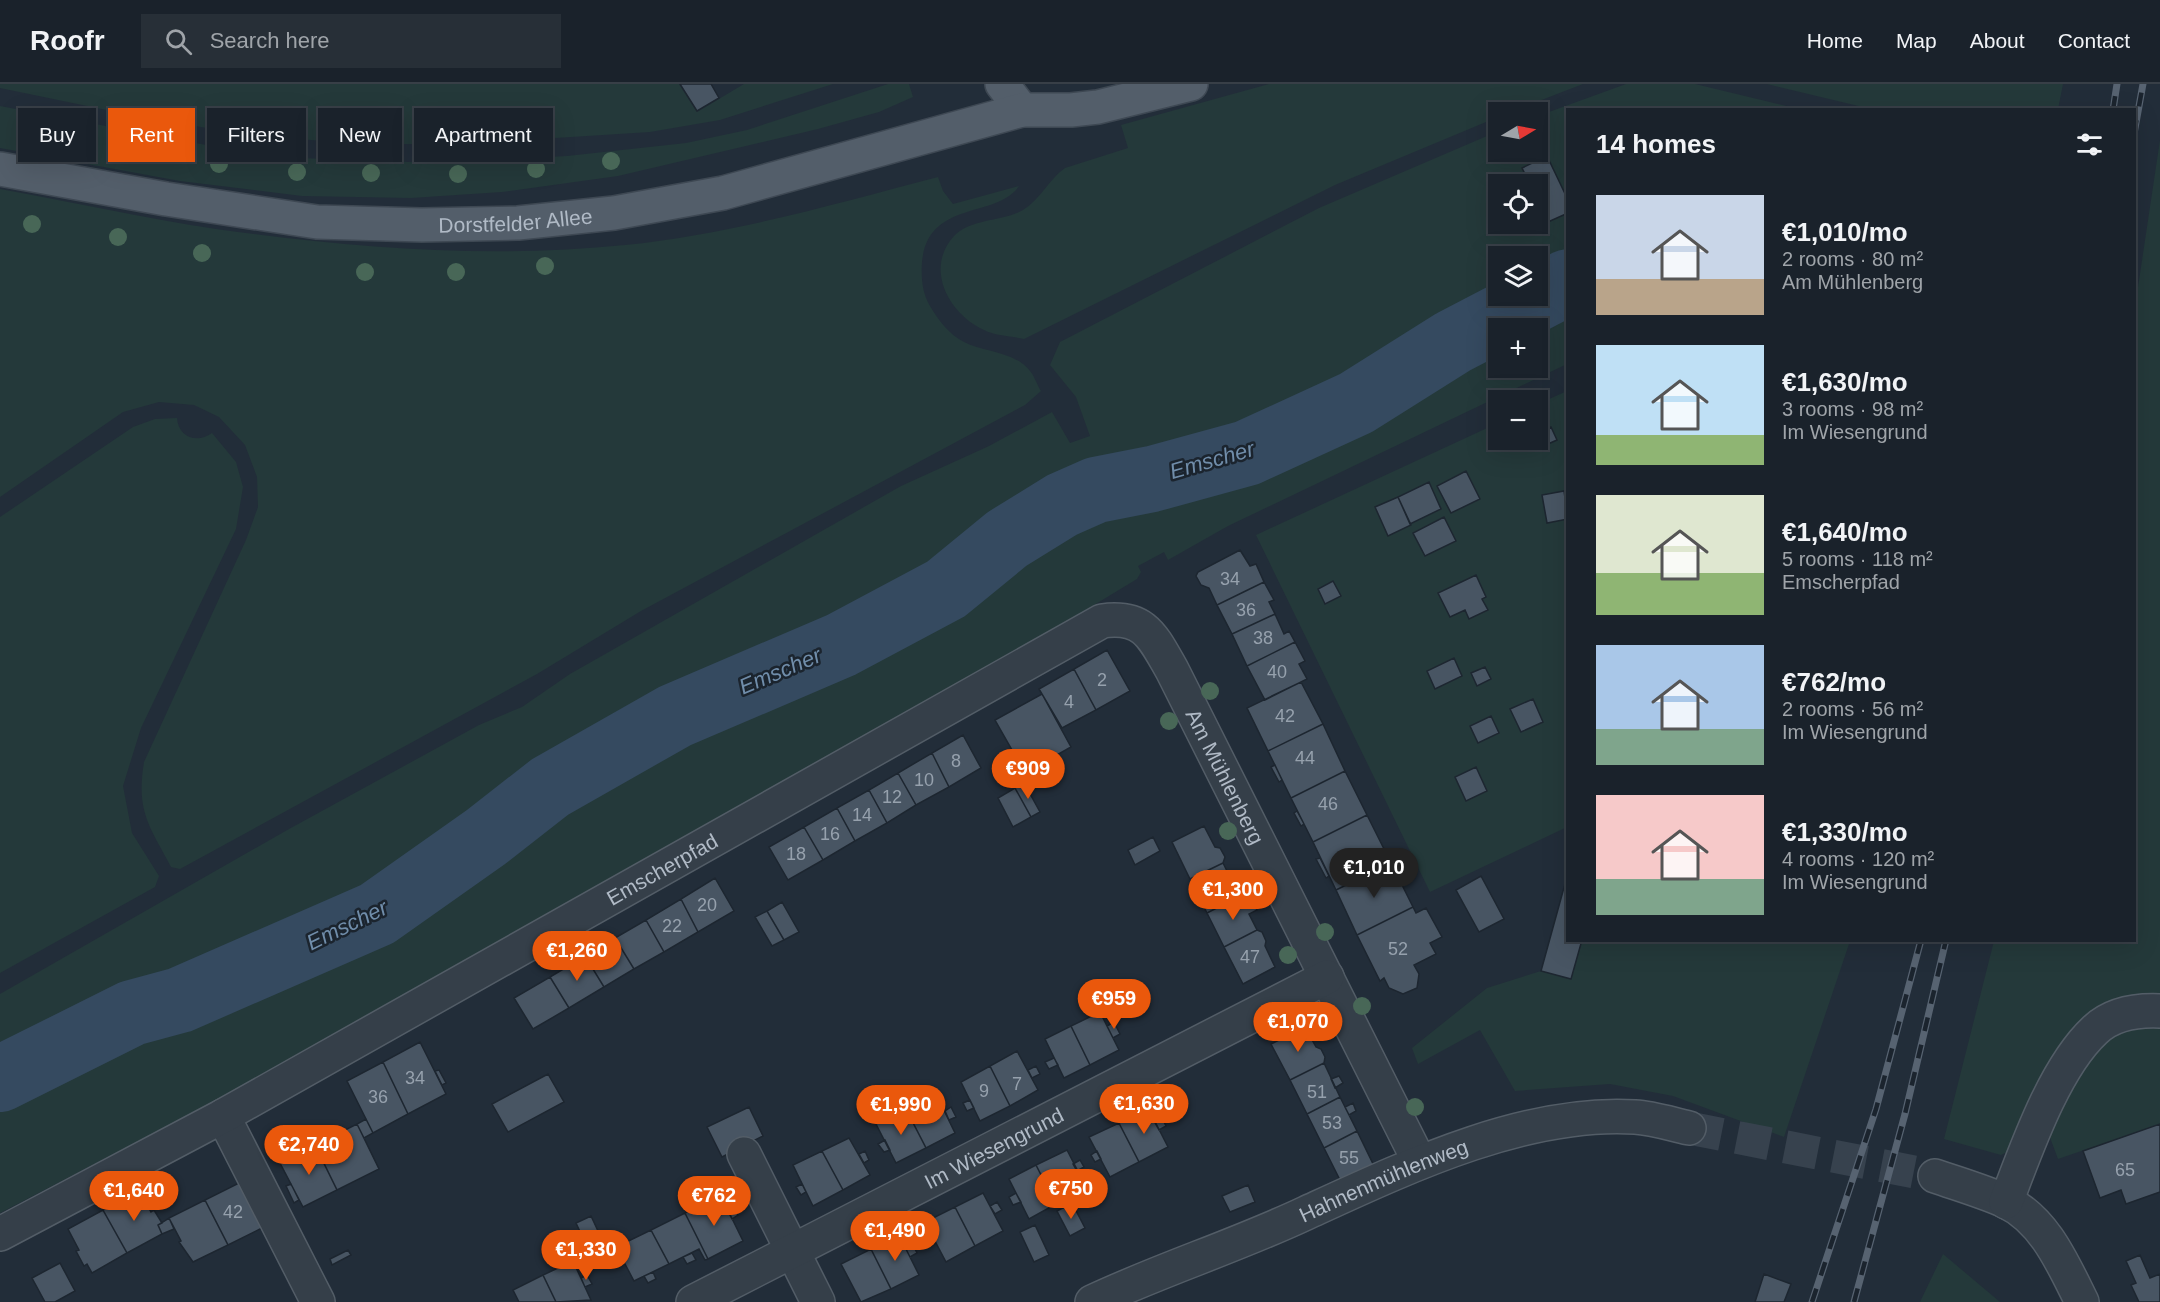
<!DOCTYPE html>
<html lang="en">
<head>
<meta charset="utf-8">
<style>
  body { margin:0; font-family:Helvetica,sans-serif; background:#272f37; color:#f1f3f6; height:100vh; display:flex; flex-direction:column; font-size:22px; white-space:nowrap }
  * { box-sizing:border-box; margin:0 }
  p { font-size:20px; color:#9fa4a9 }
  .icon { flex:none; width:33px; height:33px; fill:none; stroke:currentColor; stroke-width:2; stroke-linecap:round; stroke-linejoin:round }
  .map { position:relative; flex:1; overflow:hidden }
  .sheet { position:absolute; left:1566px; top:24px; width:570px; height:834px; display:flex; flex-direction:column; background:#1a222b; border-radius:0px; box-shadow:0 6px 24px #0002,0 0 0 2px #383f47 }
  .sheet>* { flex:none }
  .guide { position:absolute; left:18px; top:24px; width:570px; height:54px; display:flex; gap:12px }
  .needle { width:39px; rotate:80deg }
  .controls { position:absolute; left:1488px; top:18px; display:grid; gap:12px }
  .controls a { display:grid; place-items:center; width:60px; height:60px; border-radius:0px; background:#1a222b; box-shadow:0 6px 24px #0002,0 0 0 2px #383f47; font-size:30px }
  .price { position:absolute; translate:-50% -51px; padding:0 14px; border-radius:21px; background:#ea580c; color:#fff; font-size:20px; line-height:39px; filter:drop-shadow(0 2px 3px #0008) }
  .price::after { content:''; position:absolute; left:50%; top:36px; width:18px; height:14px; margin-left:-9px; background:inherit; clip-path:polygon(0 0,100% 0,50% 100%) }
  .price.current { background:#222; color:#fff }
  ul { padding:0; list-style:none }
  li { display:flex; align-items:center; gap:18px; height:150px; padding:0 30px }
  li span { display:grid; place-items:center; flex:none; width:168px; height:120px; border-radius:0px; color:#555 }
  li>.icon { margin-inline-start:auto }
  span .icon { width:72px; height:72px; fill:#fffc; stroke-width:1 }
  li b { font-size:26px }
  h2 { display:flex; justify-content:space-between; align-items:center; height:72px; padding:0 30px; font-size:26px }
  .tag { padding:0 21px; border-radius:0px; background:#1a222b; box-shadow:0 6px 24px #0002,0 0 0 2px #383f47; font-size:21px; line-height:54px }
  .tag.current { background:#ea580c; color:#fff }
  header { display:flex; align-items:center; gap:36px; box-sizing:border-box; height:84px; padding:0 30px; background:#1a222b; border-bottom:2px solid #383f47 }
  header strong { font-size:28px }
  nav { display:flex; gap:33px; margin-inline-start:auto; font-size:21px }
  .search { width:420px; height:54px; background:#272f37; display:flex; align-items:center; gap:15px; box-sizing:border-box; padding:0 21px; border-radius:0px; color:#9fa4a9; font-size:22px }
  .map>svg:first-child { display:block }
  .green { fill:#24393a; fill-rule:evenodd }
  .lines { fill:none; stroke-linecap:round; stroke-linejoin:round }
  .river { stroke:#354a60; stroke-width:66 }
  .building { fill:#485563; stroke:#1d2630; stroke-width:1.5 }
  .minor-tunnel { stroke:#37424e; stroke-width:33; stroke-dasharray:33 16; stroke-linecap:butt }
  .minor-casing { stroke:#535d67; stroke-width:36 }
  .major-casing { stroke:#3e4853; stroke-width:36 }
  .minor { stroke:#353f49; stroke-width:33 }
  .major { stroke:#535e6a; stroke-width:33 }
  .rail-casing { stroke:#576371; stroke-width:7 }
  .rail { stroke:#1b242e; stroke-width:4.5; stroke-dasharray:14; stroke-linecap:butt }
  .tree { fill:#486757 }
  .labels { text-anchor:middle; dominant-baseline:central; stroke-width:5; stroke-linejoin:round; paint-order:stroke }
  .number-label { font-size:18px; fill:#96a1ad }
  .street-label { font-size:21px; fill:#b0bac6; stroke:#1b242e }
  .water-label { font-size:22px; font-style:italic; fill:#708daa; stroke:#1b242e }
</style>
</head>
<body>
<header>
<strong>Roofr</strong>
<div class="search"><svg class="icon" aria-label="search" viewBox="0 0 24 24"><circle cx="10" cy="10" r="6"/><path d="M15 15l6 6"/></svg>Search here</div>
<nav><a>Home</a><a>Map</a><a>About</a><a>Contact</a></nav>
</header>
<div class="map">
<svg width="2160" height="1218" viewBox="0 0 2160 1218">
  <rect width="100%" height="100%" fill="#222d39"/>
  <!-- green -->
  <path class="green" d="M0,0H679L697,28L744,0H833L720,36L650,48L461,60H362L247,51L126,30L0,4Z
    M888,0H909L913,13L879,28L818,45L618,92L502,108L411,114L302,112L180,97L0,64V22L222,64L300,74L436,79L567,72L686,59L747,46Z
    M1269,0H1583L1510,28H1498V33L1335,101L1024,255C1012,252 995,252 984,246C949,230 924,185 954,152C972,134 1003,138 1023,126C1041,115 1049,95 1065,84L1128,64L1121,41Z
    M1626,0H1695L1799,25L1568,26L1567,280L1228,442L1168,476L1164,468L1138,482L1141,488L1137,495L1023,564L277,985L0,1129V910L289,745L479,641L522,623L570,590L901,402L989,362L1052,328L1070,359L1090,352L1076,313L1050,281L1060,258L1319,124L1487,52L1498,48V68H1538V32ZM1498,100H1538V140H1498ZM1498,172H1538V212H1498ZM1498,244H1538V284H1498Z
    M1767,0H2063L2058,25H1871Z
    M2160,56V921L2119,922L2009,1067L2001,1071L1944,1055L1994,857L2134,856V230Z
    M938,93L943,107L953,120L1019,102C997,135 928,115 922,178C921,193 922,209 930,222C938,236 950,251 964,258C984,268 1016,268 1030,287C1035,293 1037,301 1041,307L1025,321L641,527L537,590L180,785L171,783C149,741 136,728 144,678L246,456L258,423L257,393L245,361L219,333L194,321L159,318L123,328L0,413V105C72,118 144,134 216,145C351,164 489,175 625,161C732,150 835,120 938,93Z
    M1567,307V743L1430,808L1256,451L1498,339V356H1538V320Z
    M177,334C178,353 197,360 212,349L236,378L243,403L236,445L141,644L123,702L132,749L159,792L155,803L0,889V433L133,343L155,335Z
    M1582,857H1850L1784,1053L1673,1012L1610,1000L1515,1007L1480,946L1418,980L1412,964L1487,904L1541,887L1571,895Z
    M2160,938V1040L2058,1075L2045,1040L2104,949Z
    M1943,1170L2000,1218H1920Z"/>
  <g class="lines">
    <!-- river -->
    <path class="river" d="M0,995L132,929L180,916L377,830L486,753L550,703L675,632L841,561L946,505L1007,455L1062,421L1096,406L1152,395L1247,369L1356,319L1453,258L1568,198"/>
  </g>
  <!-- building -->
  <path class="building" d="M680,0H711L719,14L697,27Z
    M1547,72L1568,116V129L1548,138L1538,115V100H1530L1522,84Z
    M1551,343L1557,356L1539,364L1535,356H1538V349Z
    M1466,387L1480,415L1451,429L1437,402Z
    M1429,398L1441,425L1410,440L1398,413Z
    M1564,407L1568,435L1547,439L1542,411Z
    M1398,413L1411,441L1388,452L1375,423Z
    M1444,433L1456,457L1425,472L1413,449Z
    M1240,466L1250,482L1256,480L1264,498L1217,521L1209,504L1201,501L1196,492L1198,488Z
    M1476,491L1486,513L1482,515L1488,526L1469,535L1465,526L1450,533L1438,509Z
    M1333,497L1341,512L1325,520L1318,505Z
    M1264,498L1274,516L1269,518L1275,530L1232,550L1217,521Z
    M1275,530L1284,550L1289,547L1295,558L1247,582L1232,550Z
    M1295,558L1305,577L1299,580L1307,595L1265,616L1247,582Z
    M1107,566L1130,607L1096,626L1074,585Z
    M1454,574L1462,592L1435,605L1427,587Z
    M1485,583L1491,595L1477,602L1471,589Z
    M1074,585L1096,626L1062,644L1039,605Z
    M1301,598L1323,640L1268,667L1247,624Z
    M1042,610L1071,663L1025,689L995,636Z
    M1533,615L1543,638L1521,648L1510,625Z
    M1491,632L1499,649L1478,659L1470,642Z
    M1323,640L1345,687L1291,714L1268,667Z
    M963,651L981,684L949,703L932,669Z
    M932,669L949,703L916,721L898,689Z
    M1275,681L1282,696L1279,698L1271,683Z
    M1476,683L1487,707L1466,717L1455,693Z
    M1345,687L1367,731L1313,758L1291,714Z
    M898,689L916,721L887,739L869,706Z
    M1024,699L1040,728L1031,733L1015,704Z
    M1015,704L1031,733L1013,743L998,714Z
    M869,706L887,739L855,757L837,724Z
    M837,724L855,757L823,776L804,743Z
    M1297,727L1304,740L1301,742L1294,729Z
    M1367,731L1391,779L1336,806L1313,758Z
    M1204,742L1215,763L1220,764L1225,773L1223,779L1190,795L1172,758Z
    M804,743L823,776L788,796L769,763Z
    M1153,753L1160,767L1135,781L1128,766Z
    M1320,774L1329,792L1326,794L1316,775Z
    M1223,779L1231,795L1238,791L1242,799L1235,803L1240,812L1207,829L1190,795Z
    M1391,779L1413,823L1357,851L1336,806Z
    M1568,789V856H1582L1571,895L1541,887Z
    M1481,792L1504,835L1479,848L1456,806Z
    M715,794L734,827L698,848L681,815Z
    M1240,812L1245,822L1252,818L1257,826L1249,830L1257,846L1224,863L1207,829Z
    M681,815L698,848L664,868L646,836Z
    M782,818L799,848L784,856L767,827Z
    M1413,823L1416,829L1426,824L1442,853L1430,859L1436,870L1414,881L1419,890L1417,904L1403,910L1389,904L1384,894L1380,897L1357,851Z
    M767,827L784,856L772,862L755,833Z
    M646,836L664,868L634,885L615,854Z
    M1257,846L1262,848L1266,857L1265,862L1275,883L1243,900L1224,863Z
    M615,854L634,885L604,903L585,872Z
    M585,872L604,903L569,924L550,893Z
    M550,893L569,924L533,945L514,914Z
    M1100,928L1119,966L1090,981L1071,942Z
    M1114,938L1120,950L1113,954L1107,942Z
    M1071,942L1090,981L1064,994L1045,955Z
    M1305,943L1316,963L1321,965L1325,973L1324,979L1290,996L1271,960Z
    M420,958L446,1010L408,1030L383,978Z
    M1017,967L1038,1006L1010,1022L990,982Z
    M1054,974L1058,981L1049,985L1045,978Z
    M383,978L408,1030L373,1049L347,997Z
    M1324,979L1340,1013L1307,1030L1290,996Z
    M990,982L1010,1022L980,1037L961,998Z
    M1036,982L1040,990L1032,994L1028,986Z
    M439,986L446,999L442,1001L435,987Z
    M548,990L564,1018L508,1048L492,1020Z
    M1339,992L1343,999L1335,1004L1331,995Z
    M936,1010L955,1049L926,1064L906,1025Z
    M1340,1013L1357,1047L1324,1064L1307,1030Z
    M970,1016L974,1024L967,1027L963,1019Z
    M1353,1019L1356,1027L1349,1031L1345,1023Z
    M749,1023L763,1052L722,1073L707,1043Z
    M951,1023L956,1033L949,1036L945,1027Z
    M1148,1024L1168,1063L1139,1078L1119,1039Z
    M906,1025L926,1064L896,1079L876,1040Z
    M1162,1034L1166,1042L1159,1046L1154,1037Z
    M366,1035L373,1049L364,1054L357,1040Z
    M1119,1039L1139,1078L1110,1093L1089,1053Z
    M357,1040L379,1085L337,1106L315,1061Z
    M2160,1040V1108L2126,1120L2121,1106L2100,1114L2083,1067Z
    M1357,1047L1375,1084L1342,1100L1324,1064Z
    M849,1054L870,1091L843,1106L822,1067Z
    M885,1056L890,1066L884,1068L878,1060Z
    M315,1061L337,1106L303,1123L280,1079Z
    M1067,1066L1087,1105L1056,1120L1036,1081Z
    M822,1067L843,1106L813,1122L793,1081Z
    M865,1067L869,1076L864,1079L859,1070Z
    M1097,1067L1101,1075L1095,1078L1091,1071Z
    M1080,1076L1084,1083L1077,1087L1073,1080Z
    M1036,1081L1056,1120L1029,1135L1009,1095Z
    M241,1098L264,1143L228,1161L205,1116Z
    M291,1100L299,1116L294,1119L286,1102Z
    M802,1100L806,1108L801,1111L796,1103Z
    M1248,1101L1255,1118L1230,1128L1222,1112Z
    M139,1107L151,1128L154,1126L162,1139L158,1141L162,1150L127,1169L103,1126Z
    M983,1109L1003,1147L975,1162L955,1123Z
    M1016,1109L1021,1118L1013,1121L1009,1113Z
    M721,1112L743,1157L708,1175L685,1129Z
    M205,1116L228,1161L193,1178L179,1158L181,1157L169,1134Z
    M731,1116L738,1131L732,1135L724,1120Z
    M997,1118L1002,1126L995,1130L990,1122Z
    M1072,1119L1085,1144L1070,1152L1057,1127Z
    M955,1123L975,1162L946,1178L925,1138Z
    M103,1126L127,1169L92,1189L87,1180L84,1182L76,1167L79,1166L68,1145Z
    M685,1129L708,1175L705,1176L699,1165L669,1180L651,1146Z
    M591,1132L605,1162L590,1169L576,1139Z
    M169,1134L174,1145L162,1150L158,1141Z
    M1035,1141L1049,1171L1034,1178L1020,1148Z
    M651,1146L669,1180L634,1197L616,1163Z
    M899,1151L919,1191L891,1205L871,1165Z
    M932,1152L936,1159L929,1163L925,1155Z
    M913,1161L917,1169L910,1173L906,1165Z
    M871,1165L891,1205L861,1218L841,1180Z
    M348,1166L351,1171L332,1181L330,1175Z
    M692,1169L696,1176L687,1180L683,1173Z
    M2140,1171L2150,1194L2160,1190V1218H2139L2131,1201L2136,1199L2126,1177Z
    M573,1177L591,1216L556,1218L543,1191Z
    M60,1179L75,1207L55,1218H45L32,1194Z
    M653,1188L656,1195L648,1199L644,1192Z
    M1764,1190L1791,1200L1784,1218H1755Z
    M543,1191L556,1218H519L513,1206Z
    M587,1191L592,1200L585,1203L581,1194Z"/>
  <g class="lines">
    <!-- minor-tunnel -->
    <path class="minor-tunnel" d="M1689,1044L1935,1092"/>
    <!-- minor casing -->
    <g class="minor-casing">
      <g id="minor">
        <path d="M223,1032L318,1218"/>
        <path d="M744,1070L818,1218"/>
        <path d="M1935,1092C1958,1100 1982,1107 2005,1117C2045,1136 2063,1180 2082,1218"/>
        <path d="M2006,1118C2026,1066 2054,984 2095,946C2113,929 2137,926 2160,927"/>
        <path id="s1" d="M0,1150L223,1032L1102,537C1145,531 1153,553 1172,586L1419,1077"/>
        <path id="s2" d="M693,1218L1327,893"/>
        <path id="s3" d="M1092,1218C1162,1185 1236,1162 1306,1129C1404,1084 1525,1026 1635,1033C1653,1034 1671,1040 1689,1044"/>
      </g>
    </g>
    <!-- major casing -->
    <g class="major-casing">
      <g id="major">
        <path d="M1002,0L1022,26"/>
        <path id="s4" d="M0,85L166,115L317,138L422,141L518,139L614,129L723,109L1022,26H1071L1098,23L1191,0"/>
      </g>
    </g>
    <!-- minor -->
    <use href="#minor" class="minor"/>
    <!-- major -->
    <use href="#major" class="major"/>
    <!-- rail casing -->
    <g class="rail-casing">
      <path id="rail" d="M2113,26L2117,0
        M2134,50L2143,0
        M1812,1218L1876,1025L1921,856
        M1854,1218L1905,1030L1946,856"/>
    </g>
    <!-- rail -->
    <use href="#rail" class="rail"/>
  </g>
  <!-- trees -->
  <g class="tree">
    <circle cx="52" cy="50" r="9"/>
    <circle cx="131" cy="64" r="9"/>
    <circle cx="611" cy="77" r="9"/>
    <circle cx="219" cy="80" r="9"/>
    <circle cx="536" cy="85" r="9"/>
    <circle cx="297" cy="88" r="9"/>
    <circle cx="371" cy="89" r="9"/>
    <circle cx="458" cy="90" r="9"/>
    <circle cx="32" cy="140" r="9"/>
    <circle cx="118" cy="153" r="9"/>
    <circle cx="202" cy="169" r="9"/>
    <circle cx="545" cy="182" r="9"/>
    <circle cx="365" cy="188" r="9"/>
    <circle cx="456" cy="188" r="9"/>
    <circle cx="1210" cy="607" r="9"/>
    <circle cx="1169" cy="637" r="9"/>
    <circle cx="1228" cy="747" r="9"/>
    <circle cx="1325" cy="848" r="9"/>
    <circle cx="1288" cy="871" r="9"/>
    <circle cx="1362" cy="922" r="9"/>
    <circle cx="1321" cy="933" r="9"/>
    <circle cx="1415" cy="1023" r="9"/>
  </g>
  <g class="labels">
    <!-- number labels -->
    <g class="number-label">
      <text x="1230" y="495">34</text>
      <text x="1246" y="526">36</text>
      <text x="1263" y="554">38</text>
      <text x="1277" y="588">40</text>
      <text x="1102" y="596">2</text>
      <text x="1069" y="618">4</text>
      <text x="1285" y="632">42</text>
      <text x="1305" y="674">44</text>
      <text x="956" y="677">8</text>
      <text x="924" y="696">10</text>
      <text x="892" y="713">12</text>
      <text x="1328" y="720">46</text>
      <text x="862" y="731">14</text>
      <text x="830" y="750">16</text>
      <text x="796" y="770">18</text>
      <text x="707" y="821">20</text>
      <text x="672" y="842">22</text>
      <text x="1398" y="865">52</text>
      <text x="1250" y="873">47</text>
      <text x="415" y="994">34</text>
      <text x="1017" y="1000">7</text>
      <text x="984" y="1007">9</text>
      <text x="1317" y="1008">51</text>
      <text x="378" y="1013">36</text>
      <text x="1332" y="1039">53</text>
      <text x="1349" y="1074">55</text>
      <text x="2125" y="1086">65</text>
      <text x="233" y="1128">42</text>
    </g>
    <!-- street labels -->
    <g class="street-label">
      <text stroke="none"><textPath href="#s4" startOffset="520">Dorstfelder Allee</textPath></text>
      <text stroke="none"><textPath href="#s1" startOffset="1474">Am Mühlenberg</textPath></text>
      <text stroke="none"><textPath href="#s1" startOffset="756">Emscherpfad</textPath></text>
      <text stroke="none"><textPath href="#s2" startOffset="338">Im Wiesengrund</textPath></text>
      <text stroke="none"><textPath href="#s3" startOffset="316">Hahnenmühlenweg</textPath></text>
    </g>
    <!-- water labels -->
    <g class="water-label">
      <text transform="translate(1212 376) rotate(-16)">Emscher</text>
      <text transform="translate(780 587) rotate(-23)">Emscher</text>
      <text transform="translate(347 841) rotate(-26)">Emscher</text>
    </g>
  </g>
</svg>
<div class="controls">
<a><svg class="needle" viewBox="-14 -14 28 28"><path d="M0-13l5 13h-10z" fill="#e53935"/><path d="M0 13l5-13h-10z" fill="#9fa4a9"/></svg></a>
<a><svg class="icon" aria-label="locate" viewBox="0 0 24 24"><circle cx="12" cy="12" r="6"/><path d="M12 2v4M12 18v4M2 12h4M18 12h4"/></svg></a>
<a><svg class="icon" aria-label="layers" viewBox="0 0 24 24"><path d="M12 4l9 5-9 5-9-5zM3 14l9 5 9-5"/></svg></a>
<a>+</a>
<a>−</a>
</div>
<b class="price" style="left:1028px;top:716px">€909</b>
<b class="price current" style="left:1374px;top:815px">€1,010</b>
<b class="price" style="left:1233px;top:837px">€1,300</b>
<b class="price" style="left:577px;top:898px">€1,260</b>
<b class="price" style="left:1114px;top:946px">€959</b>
<b class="price" style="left:1298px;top:969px">€1,070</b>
<b class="price" style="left:1144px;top:1051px">€1,630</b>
<b class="price" style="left:901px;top:1052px">€1,990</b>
<b class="price" style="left:309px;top:1092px">€2,740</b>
<b class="price" style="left:1071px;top:1136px">€750</b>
<b class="price" style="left:134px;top:1138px">€1,640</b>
<b class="price" style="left:714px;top:1143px">€762</b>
<b class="price" style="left:895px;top:1178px">€1,490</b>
<b class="price" style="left:586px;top:1197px">€1,330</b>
<div class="guide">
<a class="tag">Buy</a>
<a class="tag current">Rent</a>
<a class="tag">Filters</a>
<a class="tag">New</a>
<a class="tag">Apartment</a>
</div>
<section class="sheet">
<h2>14 homes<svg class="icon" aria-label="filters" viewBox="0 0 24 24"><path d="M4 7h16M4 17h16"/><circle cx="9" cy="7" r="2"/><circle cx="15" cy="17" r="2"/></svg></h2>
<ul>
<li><span style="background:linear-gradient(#c9d6e8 70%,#b9a48a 0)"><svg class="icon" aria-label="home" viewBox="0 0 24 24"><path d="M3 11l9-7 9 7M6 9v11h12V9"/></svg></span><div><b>€1,010/mo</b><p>2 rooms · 80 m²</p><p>Am Mühlenberg</p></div></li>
<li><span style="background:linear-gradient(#bfe0f5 75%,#8fb573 0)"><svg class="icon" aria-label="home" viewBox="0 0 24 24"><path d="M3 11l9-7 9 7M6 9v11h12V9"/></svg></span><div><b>€1,630/mo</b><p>3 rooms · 98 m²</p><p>Im Wiesengrund</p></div></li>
<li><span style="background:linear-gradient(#dfe7d0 65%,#8fb573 0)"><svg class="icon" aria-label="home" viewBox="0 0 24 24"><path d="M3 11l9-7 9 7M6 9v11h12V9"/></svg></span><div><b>€1,640/mo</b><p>5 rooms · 118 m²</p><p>Emscherpfad</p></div></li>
<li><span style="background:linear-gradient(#a9c7e8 70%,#7fa58c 0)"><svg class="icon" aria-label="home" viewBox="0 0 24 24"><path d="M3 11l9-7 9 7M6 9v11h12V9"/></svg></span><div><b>€762/mo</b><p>2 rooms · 56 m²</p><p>Im Wiesengrund</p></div></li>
<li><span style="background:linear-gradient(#f6c9c9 70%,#7fa58c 0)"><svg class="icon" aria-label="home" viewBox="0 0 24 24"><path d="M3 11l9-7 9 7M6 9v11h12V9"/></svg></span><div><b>€1,330/mo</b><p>4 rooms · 120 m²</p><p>Im Wiesengrund</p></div></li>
</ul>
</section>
</div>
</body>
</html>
